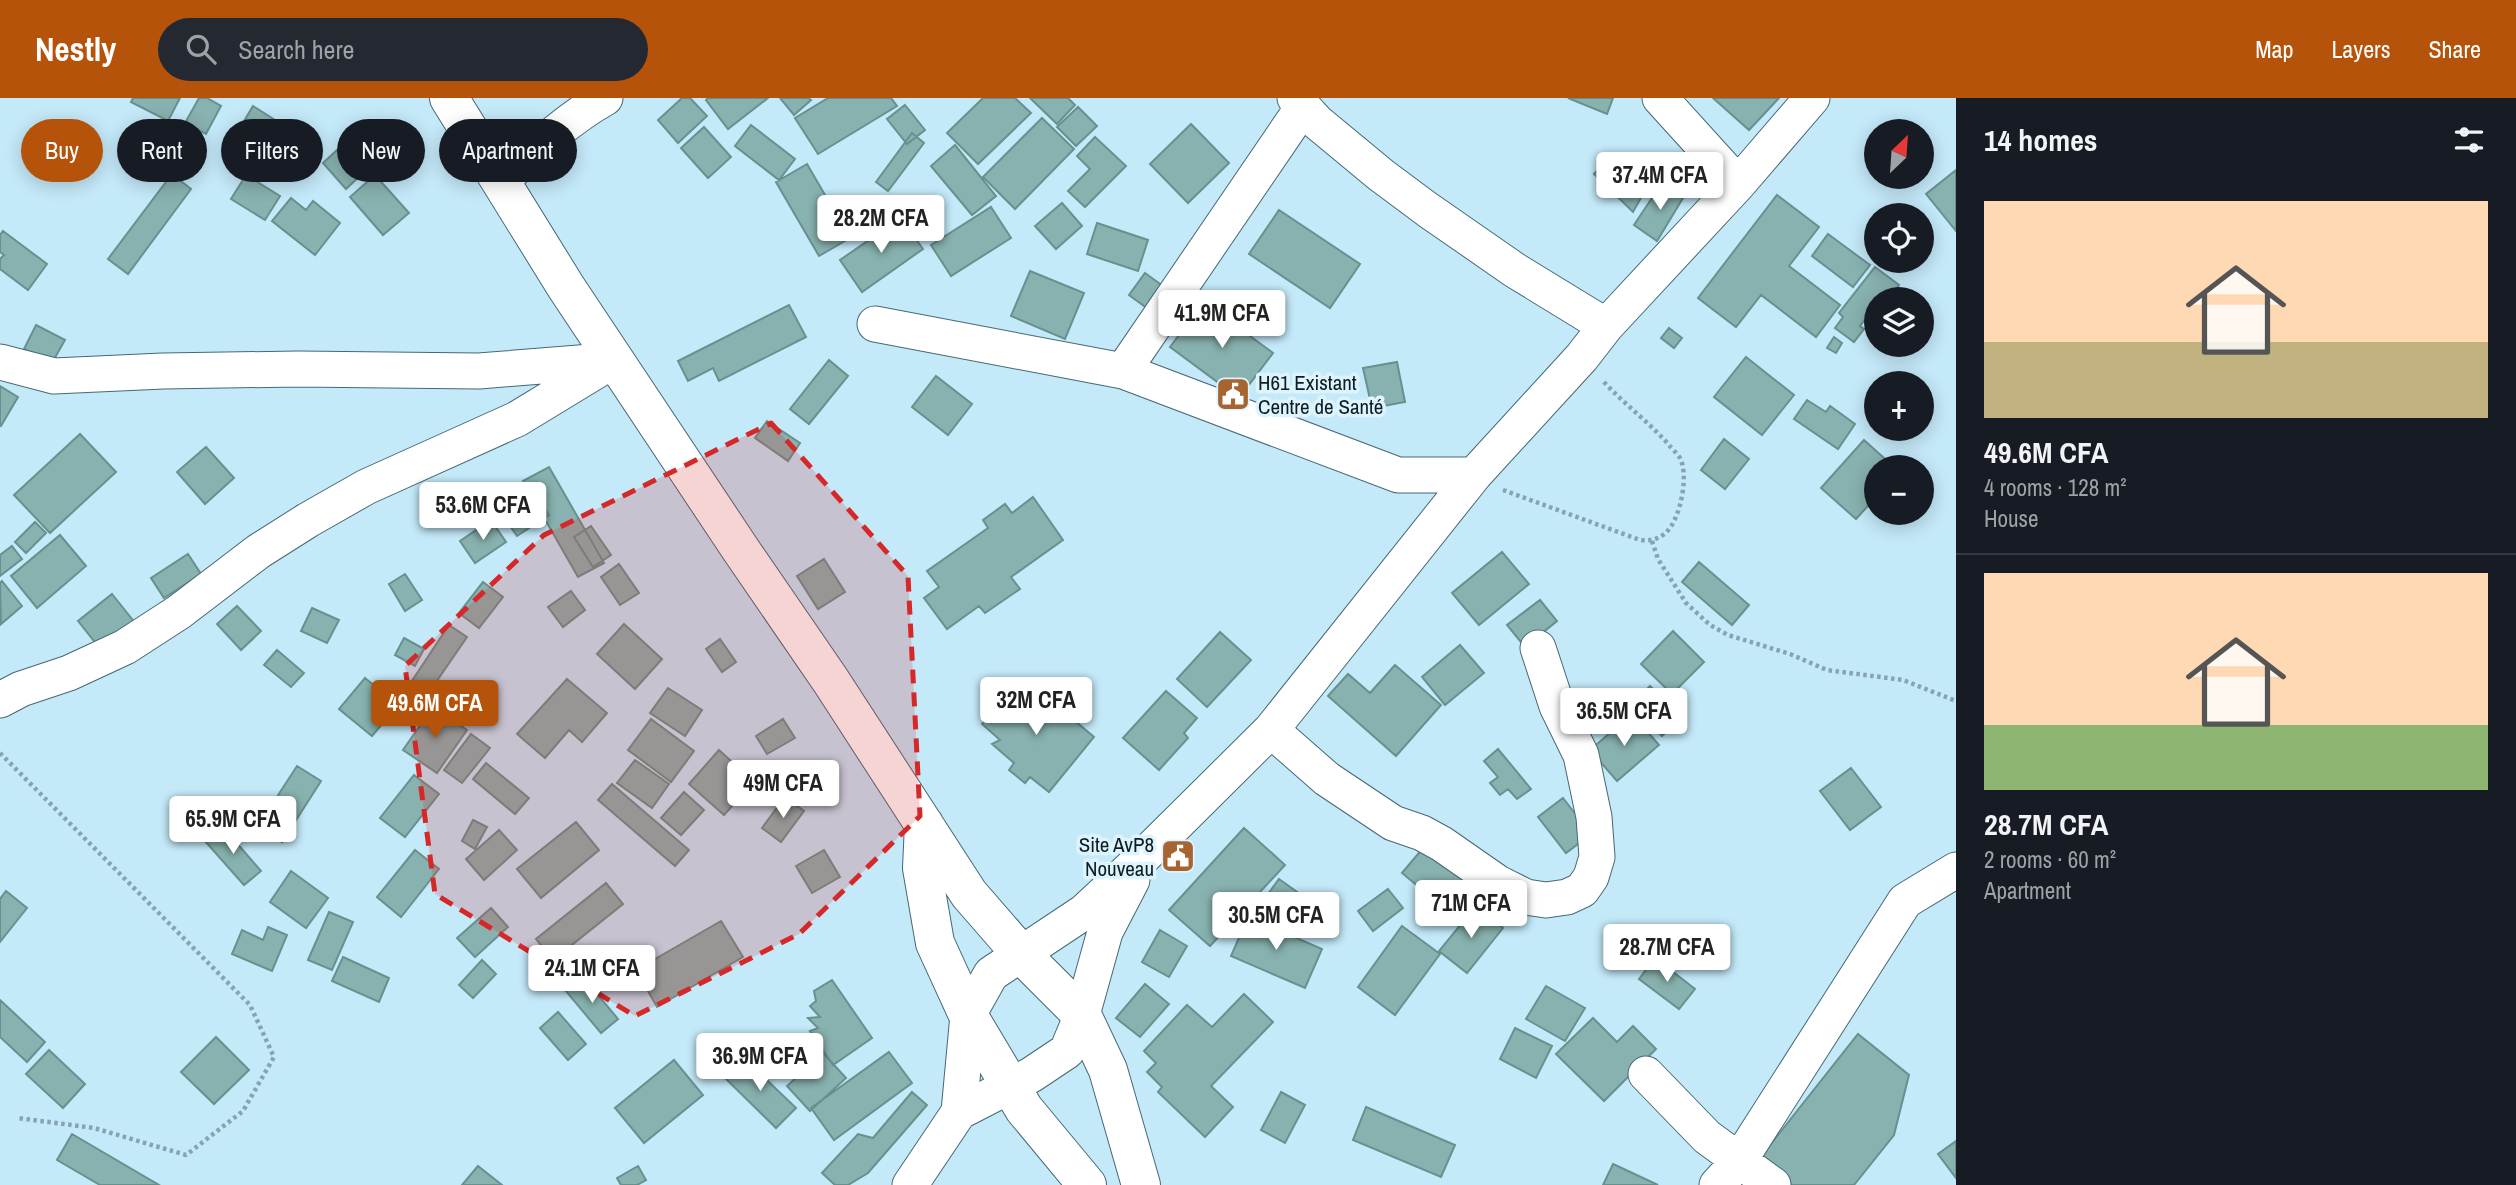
<!DOCTYPE html>
<html lang="en">
<head>
<meta charset="utf-8">
<style>
  body { margin:0; font-family:"Archivo Narrow",sans-serif; background:#242831; color:#f1f3f6; height:100vh; display:flex; flex-direction:column; font-size:26px; white-space:nowrap }
  * { box-sizing:border-box; margin:0 }
  p { font-size:23px; color:#9ea1a6 }
  .icon { flex:none; width:38px; height:38px; fill:none; stroke:currentColor; stroke-width:2; stroke-linecap:round; stroke-linejoin:round }
  .map { position:relative; flex:1; overflow:hidden }
  .sheet { display:flex; flex-direction:column; background:#171b24; width:560px }
  .sheet>* { flex:none }
  .top-card { position:absolute; left:21px; top:21px; width:665px; height:63px; display:flex; gap:14px }
  .needle { width:46px; rotate:25deg }
  .fabs { position:absolute; left:1864px; top:21px; display:grid; gap:14px }
  .fabs a { display:grid; place-items:center; width:70px; height:70px; border-radius:50%; background:#171b24; box-shadow:0 4px 18px #0003; font-size:35px }
  .price { position:absolute; translate:-50% -60px; padding:0 16px; border-radius:7px; background:#fff; color:#222; font-size:23px; line-height:46px; filter:drop-shadow(0 2px 4px #0008) }
  .price::after { content:''; position:absolute; left:50%; top:42px; width:21px; height:16px; margin-left:-10px; background:inherit; clip-path:polygon(0 0,100% 0,50% 100%) }
  .price.active { background:#b45309; color:#fff }
  ul { padding:0; list-style:none }
  li { display:grid; align-content:center; gap:14px; height:371px; padding:0 28px }
  li+li { border-top:2px solid #363941 }
  li span { display:grid; place-items:center; height:217px; border-radius:0px; color:#555 }
  li>.icon { margin-inline-start:auto }
  span .icon { width:126px; height:126px; fill:#fffc; stroke-width:1 }
  li b { font-size:30px }
  h2 { display:flex; justify-content:space-between; align-items:center; height:84px; padding:0 28px; font-size:30px }
  .chip { padding:0 24px; border-radius:32px; background:#171b24; box-shadow:0 4px 18px #0003; font-size:24px; line-height:63px }
  .chip.active { background:#b45309; color:#fff }
  header { display:flex; align-items:center; gap:42px; box-sizing:border-box; height:98px; padding:0 35px; background:#b45309; color:#fff }
  header strong { font-size:33px }
  nav { display:flex; gap:38px; margin-inline-start:auto; font-size:24px }
  .search { width:490px; height:63px; background:#242831; display:flex; align-items:center; gap:18px; box-sizing:border-box; padding:0 24px; border-radius:38px; color:#9ea1a6; font-size:26px }
  main { display:flex; flex:1; min-height:0 }
  .map>svg:first-child { display:block }
  .building { fill:#88b2af; stroke:#68908e; stroke-width:2 }
  .lines { fill:none; stroke-linecap:round; stroke-linejoin:round }
  .street-casing { stroke:#466875; stroke-width:37 }
  .secondary-casing { stroke:#466875; stroke-width:40 }
  .path { stroke:#86a3b0; stroke-width:4.5; stroke-dasharray:3.5 3.5; stroke-linecap:butt }
  .street { stroke:#fff; stroke-width:35 }
  .secondary { stroke:#fff; stroke-width:38 }
  .marked { fill:#d62828; fill-opacity:0.2; stroke:#d62828; stroke-width:5; stroke-dasharray:14 9; stroke-linejoin:round }
  .labels { text-anchor:middle; dominant-baseline:central; stroke-width:7; stroke-linejoin:round; paint-order:stroke }
  .poi-label { font-size:21px; fill:#0e1d22; stroke:#ddf4fe; text-anchor:start }
</style>
</head>
<body>
<header>
<strong>Nestly</strong>
<div class="search"><svg class="icon" aria-label="search" viewBox="0 0 24 24"><circle cx="10" cy="10" r="6"/><path d="M15 15l6 6"/></svg>Search here</div>
<nav><a>Map</a><a>Layers</a><a>Share</a></nav>
</header>
<main>
<div class="map">
<svg width="1956" height="1087" viewBox="0 0 1956 1087">
  <rect width="100%" height="100%" fill="#c4e9f9"/>
  <!-- building -->
  <path class="building" d="M133,0H180L168,23L131,4Z
    M199,0H207L221,8L206,36L185,25Z
    M682,0H690L707,18L678,45L658,22Z
    M708,0H768L728,31L706,2Z
    M780,0H808L811,2L794,17Z
    M828,0H891L897,8L818,56L795,20Z
    M983,0H1015L1031,15L978,66L947,35Z
    M1030,0H1068L1075,7L1057,26Z
    M1568,0H1613L1607,16Z
    M1713,0H1779L1749,32Z
    M905,7L925,32L907,46L887,21Z
    M253,8L294,34L270,73L252,62L260,49L237,35Z
    M1078,9L1097,28L1076,48L1057,29Z
    M1042,20L1074,51L1015,111L983,79Z
    M1191,26L1229,65L1188,105L1150,66Z
    M751,27L795,61L779,82L735,48Z
    M704,29L731,59L708,80L681,50Z
    M912,35L924,45L888,93L876,84Z
    M1095,39L1126,68L1085,109L1068,93L1090,71L1077,58Z
    M955,47L996,98L972,117L931,68Z
    M337,52L360,78L346,91L323,65Z
    M1612,57L1646,91L1633,114L1594,76Z
    M807,66L850,140L819,158L776,84Z
    M1956,72V133L1926,96Z
    M172,76L191,91L128,176L108,161Z
    M246,77L280,98L265,122L231,101Z
    M375,77L409,115L383,137L350,99Z
    M1674,87L1686,95L1657,143L1634,127L1658,91L1667,97Z
    M1777,97L1819,129L1789,168L1840,207L1816,239L1761,197L1736,229L1698,200Z
    M291,100L306,112L313,103L340,125L315,157L272,123Z
    M1062,105L1082,128L1056,151L1035,128Z
    M991,109L1011,140L951,178L931,147Z
    M1279,112L1360,166L1330,210L1249,156Z
    M901,120L923,151L862,194L840,162Z
    M1097,125L1148,142L1138,173L1087,156Z
    M3,133L47,166L28,192L0,171V161L4,157L0,154V137Z
    M1828,136L1870,167L1853,189L1812,158Z
    M1875,169L1899,187L1888,201H1876V207L1860,228L1864,231L1854,244L1835,230L1843,219L1839,215Z
    M1030,173L1084,195L1065,241L1011,218Z
    M1145,175L1167,191L1151,213L1129,197Z
    M1204,204L1273,255L1239,300L1170,249Z
    M789,207L806,239L719,283L713,270L688,283L678,263Z
    M36,227L65,242L52,265L24,251Z
    M1669,230L1682,240L1674,250L1661,240Z
    M1834,239L1842,245L1836,255L1827,250Z
    M1746,259L1794,297L1762,337L1714,299Z
    M829,262L848,278L809,326L790,311Z
    M1397,264L1405,304L1372,310L1363,270Z
    M936,278L972,306L948,337L912,309Z
    M0,288L18,299L1,328L0,327Z
    M1807,302L1826,314L1830,308L1855,326L1838,351L1794,321Z
    M767,323L800,345L788,363L755,340Z
    M80,336L116,374L50,435L14,397Z
    M1724,341L1749,361L1725,391L1701,372Z
    M1864,342L1894,369H1876V399L1856,421L1821,390Z
    M206,349L234,380L205,406L177,374Z
    M549,369L604,465L578,479L523,383Z
    M536,399L549,417L517,438L497,409L510,400L518,411Z
    M1033,399L1063,442L1011,479L1020,491L985,515L979,508L947,531L924,500L939,489L927,473L988,430L983,422L1005,406L1012,415Z
    M491,422L506,444L475,465L460,443Z
    M35,424L46,435L26,455L15,444Z
    M591,428L611,457L593,469L574,439Z
    M60,437L86,468L37,510L11,478Z
    M12,448L22,461L0,478V457Z
    M1502,454L1529,486L1479,527L1452,495Z
    M188,456L201,476L164,500L151,480Z
    M824,461L845,494L818,511L797,478Z
    M1699,464L1749,507L1732,527L1682,484Z
    M619,466L639,495L620,507L601,479Z
    M405,476L422,502L405,513L389,486Z
    M2,483L22,508L1,526L0,485Z
    M483,484L503,499L479,530L459,515Z
    M571,493L585,512L563,529L548,509Z
    M112,496L136,526L102,553L78,523Z
    M1540,502L1557,523L1525,549L1507,527Z
    M237,508L261,533L241,552L217,526Z
    M312,510L339,522L327,545L301,533Z
    M624,526L662,561L635,591L597,556Z
    M449,527L467,539L419,609L402,598Z
    M1673,533L1704,564L1672,596L1641,566Z
    M1220,534L1251,562L1207,609L1177,581Z
    M404,540L424,551L415,568L395,557Z
    M720,541L736,564L722,574L706,551Z
    M1460,547L1484,575L1445,607L1422,579Z
    M277,552L304,575L291,589L264,567Z
    M1395,567L1441,607L1396,658L1328,598L1348,576L1370,595Z
    M365,580L398,607L372,638L339,611Z
    M567,581L607,615L582,644L569,632L545,660L517,636Z
    M1020,581L1045,602L1041,607L1058,621L1063,613L1094,639L1049,694L1030,679L1025,685L1009,672L1014,665L992,646L1000,642L982,626Z
    M1650,588L1681,620L1662,638L1631,607Z
    M668,590L702,612L685,638L650,615Z
    M1166,593L1197,620L1184,635L1188,640L1159,672L1123,640Z
    M433,609L467,632L437,675L403,652Z
    M1632,616L1659,647L1617,683L1590,652Z
    M651,621L694,653L671,684L628,652Z
    M783,621L795,640L767,656L756,638Z
    M471,636L490,650L462,685L444,672Z
    M1498,651L1531,691L1517,701L1508,691L1500,697L1490,685L1498,679L1484,663Z
    M719,652L754,684L724,717L689,686Z
    M635,662L669,686L652,710L617,685Z
    M486,665L529,700L515,716L473,681Z
    M297,668L321,683L282,744L258,728Z
    M1851,670L1881,709L1850,732L1820,693Z
    M414,677L439,696L405,739L380,720Z
    M612,686L689,752L675,768L598,702Z
    M684,694L704,712L681,737L661,720Z
    M785,699L804,713L781,744L762,730Z
    M1563,700L1591,736L1566,755L1538,719Z
    M473,722L487,729L475,751L462,743Z
    M576,724L599,752L541,800L517,771Z
    M222,728L261,773L244,787L205,743Z
    M1244,730L1285,767L1210,848L1169,812Z
    M499,732L517,752L484,782L466,761Z
    M1424,749L1479,794L1456,820L1402,775Z
    M415,752L439,771L401,819L377,799Z
    M824,752L840,779L812,795L796,768Z
    M291,773L328,800L306,830L270,804Z
    M1279,781L1321,811L1301,837L1260,807Z
    M606,785L623,806L553,862L536,841Z
    M1388,791L1403,810L1373,833L1358,813Z
    M6,793L27,810L0,844V801Z
    M1476,808L1503,830L1467,875L1439,853Z
    M491,810L508,829L475,859L457,840Z
    M329,814L353,824L332,872L308,862Z
    M1248,819L1322,851L1305,890L1231,858Z
    M721,823L743,859L657,909L636,872Z
    M1402,828L1440,856L1395,917L1358,889Z
    M268,829L287,837L272,873L232,856L242,832L263,842Z
    M1160,832L1187,848L1169,879L1142,864Z
    M343,859L389,880L379,904L332,883Z
    M1655,860L1695,891L1679,911L1639,881Z
    M482,862L496,876L473,900L459,887Z
    M583,879L618,921L601,935L565,892Z
    M832,882L872,940L833,967L810,933L818,930L808,920L820,919L810,908L816,903L814,893Z
    M1145,886L1169,906L1140,939L1116,920Z
    M1546,888L1585,910L1565,943L1526,921Z
    M1244,896L1273,924L1211,988L1233,1009L1205,1039L1158,994L1162,989L1147,974L1156,965L1144,953L1187,907L1212,929Z
    M0,902L45,944L27,964L0,939Z
    M558,914L586,946L568,962L540,930Z
    M1593,920L1617,944L1633,928L1656,951L1604,1003L1556,956Z
    M1515,930L1552,948L1536,980L1500,961Z
    M1858,936L1909,977L1894,1037L1854,1087H1792L1759,1061Z
    M216,939L249,972L214,1006L181,974Z
    M49,952L85,986L63,1010L26,976Z
    M889,954L912,985L834,1042L811,1010Z
    M823,955L846,980L810,1013L787,988Z
    M743,959L796,1010L776,1030L724,979Z
    M674,962L703,997L644,1045L615,1010Z
    M912,994L927,1007L868,1075L848,1087H835L822,1075L858,1036L873,1040Z
    M1281,994L1305,1007L1285,1045L1261,1032Z
    M1366,1009L1455,1047L1441,1079L1353,1042Z
    M72,1036L159,1087H100L57,1062Z
    M1956,1043V1080L1938,1056Z
    M1613,1066L1658,1087H1603Z
    M478,1068L502,1087H462Z
    M638,1068L646,1082L637,1087H621L617,1080Z"/>
  <g class="lines">
    <!-- street casing -->
    <g class="street-casing">
      <path id="street" d="M1295,0L1317,24L1381,77L1428,112L1516,173L1606,228
        M1660,0L1738,86
        M501,83C534,53 566,22 605,0
        M875,226L1123,273L1398,377H1474
        M0,264L54,278L163,273L298,271L479,273L604,263
        M1123,273L1303,9
        M0,602L21,591L69,575L125,549L179,514L259,453L308,422L366,389L517,321L614,262
        M1271,632L1327,681L1393,725L1422,735L1442,746L1498,785L1526,799L1546,802L1567,799L1582,792L1591,779L1597,759L1594,719L1581,657L1557,608L1538,550
        M1646,976L1707,1039L1773,1087
        M959,1014L1031,977L1067,953L1082,917L1105,834L1132,782
        M910,1087L959,1014L968,917L991,876L1084,814L1142,760L1271,632L1474,377L1582,259L1606,228L1738,86L1812,0
        M1717,1087L1739,1063L1905,803L1956,772"/>
    </g>
    <!-- secondary casing -->
    <g class="secondary-casing">
      <path id="secondary" d="M449,0L566,189L741,452L831,583L969,796L1022,857L1082,917L1108,972L1141,1087
        M924,726L922,770L935,845L968,917L1024,1011L1087,1087"/>
    </g>
    <!-- path -->
    <path class="path" d="M1503,392L1640,442C1655,444 1667,438 1674,423C1682,407 1688,376 1680,360C1677,355 1672,351 1669,347C1649,324 1624,306 1603,283
      M1652,443L1658,461L1686,505L1710,527L1728,537L1790,556L1827,572L1903,582L1956,603
      M0,655L250,907L274,959L243,1013L186,1057L94,1030L18,1020"/>
    <!-- street -->
    <use href="#street" class="street"/>
    <!-- secondary -->
    <use href="#secondary" class="secondary"/>
  </g>
  <!-- marked area -->
  <path class="marked" d="M771,325L908,478L920,718L799,836L635,918L435,796L405,568L544,437Z"/>
  <!-- icons -->
  <defs>
    <g id="civic-square" transform="scale(1.75)"><rect x="-9" y="-9" width="18" height="18" rx="4" fill="#a66431" stroke="#ddf4fe"/><path d="M-.6-6.5H3V-4.5H.6V-3L4-1V1h2V6H-6V1h2V-1L-.6-3ZM-1.2 2.5V6h2.4V2.5Z" fill="#fff"/></g>
  </defs>
  <g fill-rule="evenodd">
    <use href="#civic-square" x="1233" y="296"/>
    <use href="#civic-square" x="1178" y="758"/>
  </g>
  <g class="labels">
    <!-- poi labels -->
    <g class="poi-label">
      <text x="1258" y="284">H61 Existant<tspan x="1258" dy="24">Centre de Santé</tspan></text>
      <text x="1154" y="746" text-anchor="end">Site AvP8<tspan x="1154" dy="24">Nouveau</tspan></text>
    </g>
  </g>
</svg>
<div class="fabs">
<a><svg class="needle" viewBox="-14 -14 28 28"><path d="M0-13l5 13h-10z" fill="#e53935"/><path d="M0 13l5-13h-10z" fill="#9ea1a6"/></svg></a>
<a><svg class="icon" aria-label="locate" viewBox="0 0 24 24"><circle cx="12" cy="12" r="6"/><path d="M12 2v4M12 18v4M2 12h4M18 12h4"/></svg></a>
<a><svg class="icon" aria-label="layers" viewBox="0 0 24 24"><path d="M12 4l9 5-9 5-9-5zM3 14l9 5 9-5"/></svg></a>
<a>+</a>
<a>−</a>
</div>
<b class="price" style="left:1660px;top:114px">37.4M CFA</b>
<b class="price" style="left:881px;top:157px">28.2M CFA</b>
<b class="price" style="left:1222px;top:252px">41.9M CFA</b>
<b class="price" style="left:483px;top:444px">53.6M CFA</b>
<b class="price" style="left:1036px;top:639px">32M CFA</b>
<b class="price active" style="left:435px;top:642px">49.6M CFA</b>
<b class="price" style="left:1624px;top:650px">36.5M CFA</b>
<b class="price" style="left:783px;top:722px">49M CFA</b>
<b class="price" style="left:233px;top:758px">65.9M CFA</b>
<b class="price" style="left:1471px;top:842px">71M CFA</b>
<b class="price" style="left:1276px;top:854px">30.5M CFA</b>
<b class="price" style="left:1667px;top:886px">28.7M CFA</b>
<b class="price" style="left:592px;top:907px">24.1M CFA</b>
<b class="price" style="left:760px;top:995px">36.9M CFA</b>
<div class="top-card">
<a class="chip active">Buy</a>
<a class="chip">Rent</a>
<a class="chip">Filters</a>
<a class="chip">New</a>
<a class="chip">Apartment</a>
</div>
</div>
<section class="sheet">
<h2>14 homes<svg class="icon" aria-label="filters" viewBox="0 0 24 24"><path d="M4 7h16M4 17h16"/><circle cx="9" cy="7" r="2"/><circle cx="15" cy="17" r="2"/></svg></h2>
<ul>
<li><span style="background:linear-gradient(#ffd9b3 65%,#c2b280 0)"><svg class="icon" aria-label="home" viewBox="0 0 24 24"><path d="M3 11l9-7 9 7M6 9v11h12V9"/></svg></span><div><b>49.6M CFA</b><p>4 rooms · 128 m²</p><p>House</p></div></li>
<li><span style="background:linear-gradient(#ffd9b3 70%,#8fb573 0)"><svg class="icon" aria-label="home" viewBox="0 0 24 24"><path d="M3 11l9-7 9 7M6 9v11h12V9"/></svg></span><div><b>28.7M CFA</b><p>2 rooms · 60 m²</p><p>Apartment</p></div></li>
</ul>
</section>
</main>
</body>
</html>
